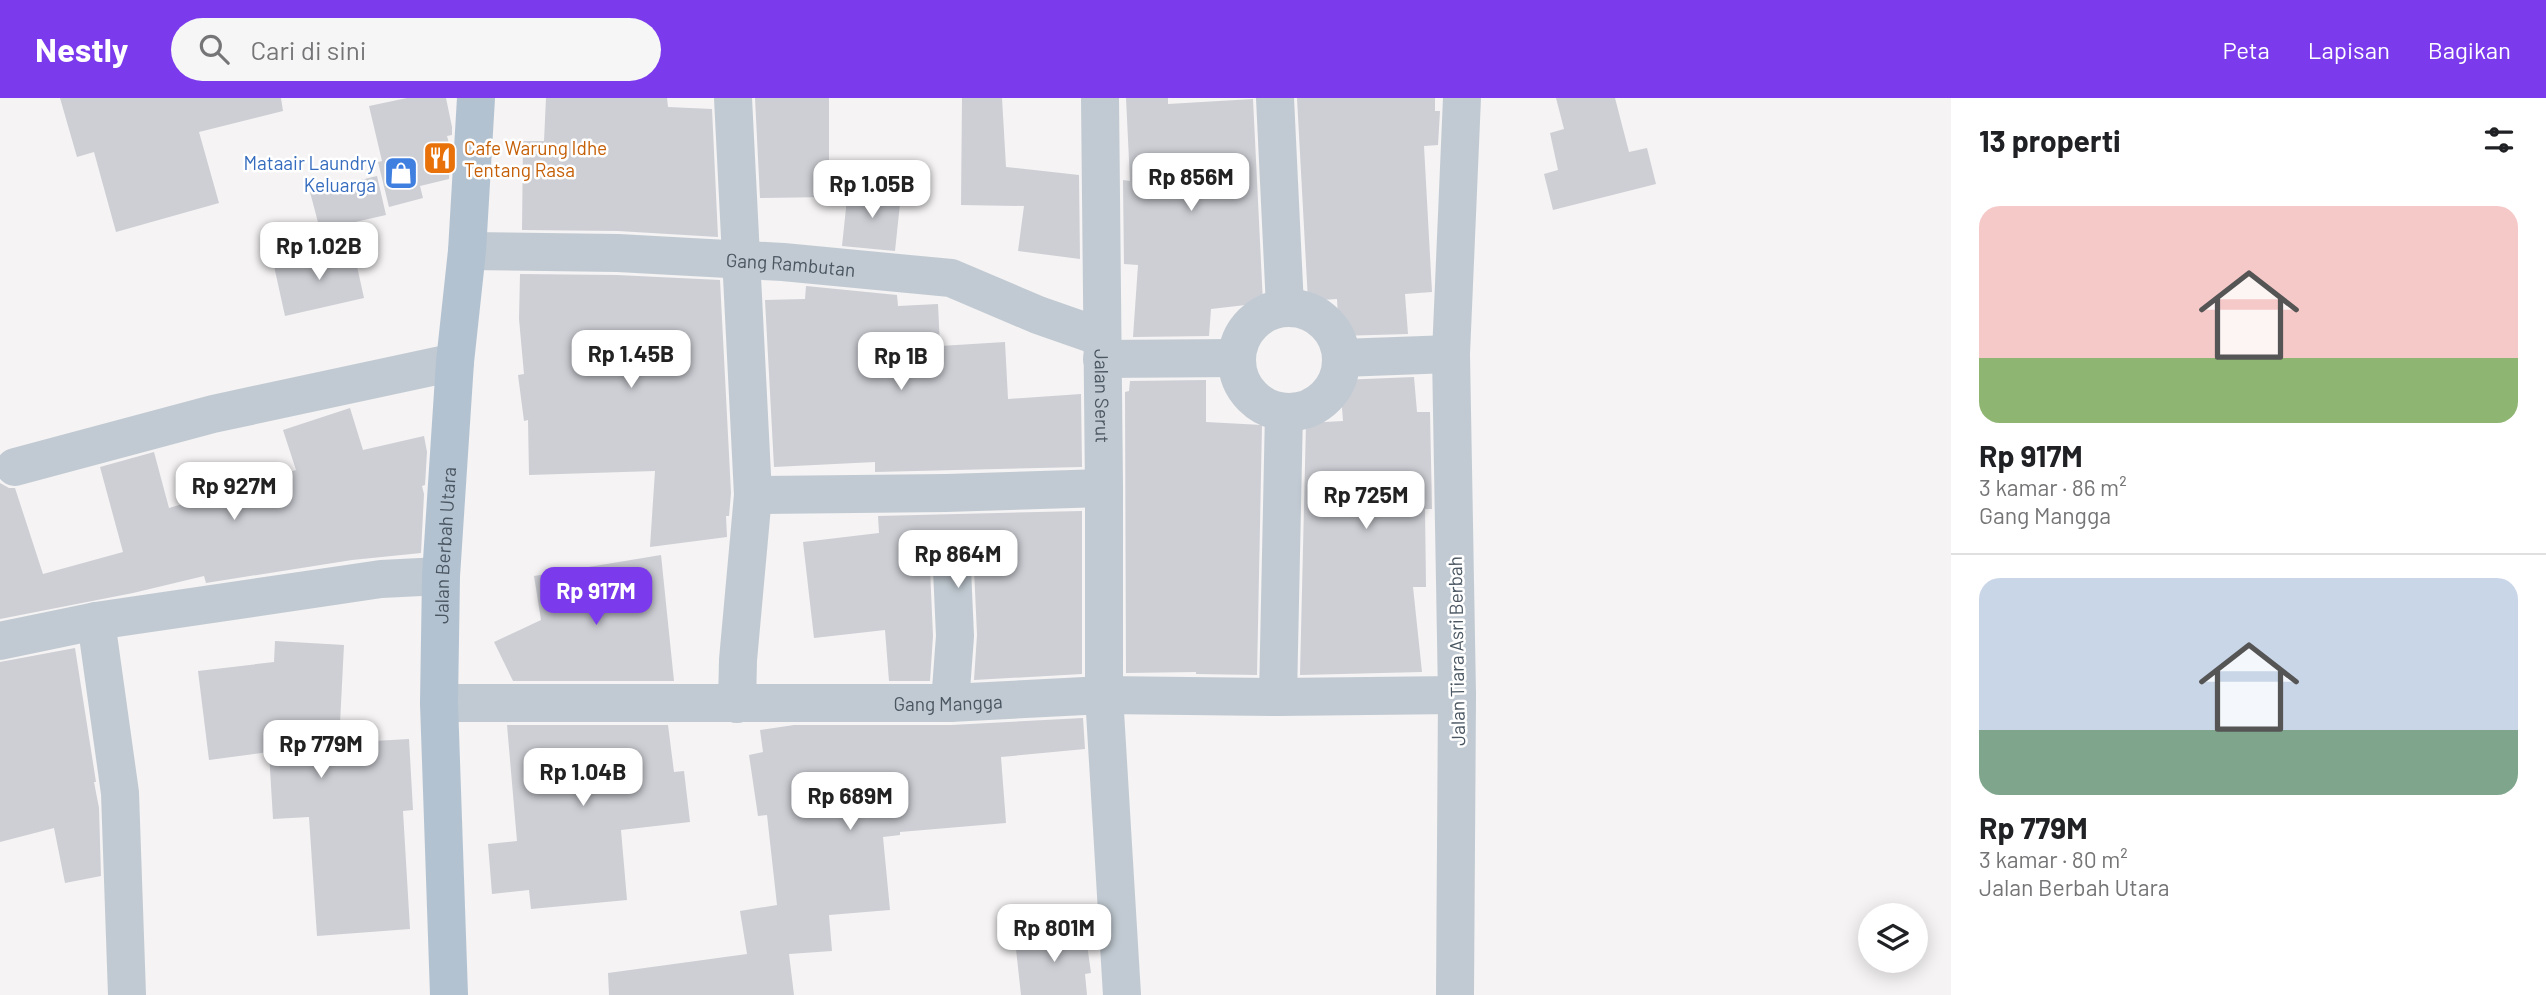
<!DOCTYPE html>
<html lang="id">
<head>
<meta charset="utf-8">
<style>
  body { margin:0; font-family:Barlow,sans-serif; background:#f6f6f6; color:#202124; height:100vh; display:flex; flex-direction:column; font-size:26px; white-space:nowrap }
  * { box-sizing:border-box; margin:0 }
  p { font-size:23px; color:#757577 }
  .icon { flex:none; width:38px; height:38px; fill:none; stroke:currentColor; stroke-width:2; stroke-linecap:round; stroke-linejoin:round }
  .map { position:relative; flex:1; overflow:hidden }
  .details { display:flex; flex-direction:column; background:#fff; width:595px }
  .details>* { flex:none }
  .tools { position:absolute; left:1858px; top:805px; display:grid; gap:14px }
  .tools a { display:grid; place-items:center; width:70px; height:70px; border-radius:50%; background:#fff; box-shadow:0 4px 18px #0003; font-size:35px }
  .price { position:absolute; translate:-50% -60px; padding:0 16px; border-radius:14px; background:#fff; color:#222; font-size:23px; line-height:46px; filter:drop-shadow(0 2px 4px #0008) }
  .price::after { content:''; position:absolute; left:50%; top:42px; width:21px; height:16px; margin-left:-10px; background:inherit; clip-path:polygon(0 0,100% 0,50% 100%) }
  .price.current { background:#7c3aed; color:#fff }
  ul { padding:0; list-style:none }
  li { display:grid; align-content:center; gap:14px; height:371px; padding:0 28px }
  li+li { border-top:2px solid #e0e0e0 }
  li span { display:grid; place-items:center; height:217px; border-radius:21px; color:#555 }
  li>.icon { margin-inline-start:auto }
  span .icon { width:126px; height:126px; fill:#fffc; stroke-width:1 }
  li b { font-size:30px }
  h2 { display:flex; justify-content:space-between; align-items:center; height:84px; padding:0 28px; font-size:30px }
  header { display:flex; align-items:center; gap:42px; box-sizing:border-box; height:98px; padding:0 35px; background:#7c3aed; color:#fff }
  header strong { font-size:33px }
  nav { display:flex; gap:38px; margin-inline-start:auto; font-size:24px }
  .search { width:490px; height:63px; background:#f6f6f6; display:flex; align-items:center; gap:18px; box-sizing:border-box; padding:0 24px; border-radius:38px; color:#757577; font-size:26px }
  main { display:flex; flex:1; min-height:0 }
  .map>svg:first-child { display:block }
  .building { fill:#cdcfd5 }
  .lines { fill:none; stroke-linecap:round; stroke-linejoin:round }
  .minor { stroke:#c1cad2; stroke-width:38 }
  .major { stroke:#b3c2d1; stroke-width:38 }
  .labels { text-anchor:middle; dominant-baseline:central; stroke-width:5; stroke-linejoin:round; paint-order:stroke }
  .food-label { font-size:19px; fill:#c56008; stroke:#fff; text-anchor:start }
  .shop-label { font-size:19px; fill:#366cbe; stroke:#fff; text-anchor:end }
  .street-label { font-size:19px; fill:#4a5661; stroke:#fff }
</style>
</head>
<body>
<header>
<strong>Nestly</strong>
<div class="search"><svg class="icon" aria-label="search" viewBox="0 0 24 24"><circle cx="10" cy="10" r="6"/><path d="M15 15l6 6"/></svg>Cari di sini</div>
<nav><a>Peta</a><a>Lapisan</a><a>Bagikan</a></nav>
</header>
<main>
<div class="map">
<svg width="1951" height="897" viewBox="0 0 1951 897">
  <rect width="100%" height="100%" fill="#f5f3f3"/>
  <!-- building -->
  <path class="building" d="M60,0H281L283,13L199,34L219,105L116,134L94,54L77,59Z
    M407,0H446L452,29V37L447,38L451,53L449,81L420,88L423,100L389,109L378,64L382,63L369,8Z
    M546,0H667L668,9L712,11L718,139L618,133L522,132L523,43H544Z
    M755,0H829V99L760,100Z
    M962,0H1002L1006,69L1079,77L1080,161L1018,153L1024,108L961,107Z
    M1126,0H1168V6L1253,1L1263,205L1211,211L1209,238L1133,239L1138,167L1124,166L1123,82L1130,83Z
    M1297,0H1435V13H1440L1438,47L1424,48L1432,194L1405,196L1408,236L1339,238L1337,201L1308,203Z
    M1556,0H1615L1629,54L1647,50L1656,86L1553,112L1544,76L1558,72L1550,35L1564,31Z
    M377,78L386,117L320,132L310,94Z
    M848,91L901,96L895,153L842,148Z
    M353,150L364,200L285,218L274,168Z
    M520,176L617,177L720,182L731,395L729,418H726L727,439L650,449L655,373L529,377L528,322L524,323L518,277L524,276L519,221Z
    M806,188L897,197L898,208L938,206L940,248L1005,244L1008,301L1081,296L1082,369L875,374V364L774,369L765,202L805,201Z
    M1414,279L1417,314H1430L1432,411H1425L1426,489H1413L1422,574L1300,577L1306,325L1343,323L1340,282Z
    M1206,282V324L1262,327L1257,577L1196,576V574L1126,575L1125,294L1129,293L1130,283Z
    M350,310L363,352L424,338L427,354L425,387L422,388L424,396L421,455L352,462L206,485L204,478L133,495L0,521V385L9,390H15L43,476L123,454L100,369L154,354L169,410L296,372L283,332Z
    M1082,413V576L974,582L977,537L974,470L970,459L963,452L952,449L940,453L932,462L930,471L933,538L930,583H889L885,532L814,540L803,444L879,435L878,418Z
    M661,457L674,583H513L494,544L541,522L534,478Z
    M275,543L344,547L339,645L409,641L413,712L403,713L410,831L317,838L309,719L273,721L269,654L209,662L198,573L274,564Z
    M75,550L96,684H94L99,710L101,778L65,785L54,730L0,744V564Z
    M1083,620L1085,651L1001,659L1006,725L900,734V737L883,739L890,812L829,817L832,853L789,856L794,897H609L608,875L747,856L740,813L777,807L767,717L758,718L749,657L763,654L760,632L794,627H951Z
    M507,627H668L674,674L684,673L690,724L621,732L627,802L531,811L529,792L492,796L488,746L517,743Z
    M1085,832L1091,875L1085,876L1087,897H1021L1015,842Z"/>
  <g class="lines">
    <!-- minor -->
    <g class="minor">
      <path d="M733,0L753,397L738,562L737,606"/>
      <path id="s1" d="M1100,0L1104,390V597L1122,897"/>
      <path d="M1275,0L1285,209"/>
      <path id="s2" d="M467,153L618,155L783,164L951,180L1038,217L1101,239"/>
      <circle cx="1289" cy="262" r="52"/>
      <path d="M1341,260L1451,256"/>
      <path d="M1102,261L1236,260"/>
      <path d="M15,369L213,316L455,264"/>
      <path d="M753,397L946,395L1104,390"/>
      <path d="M96,523L120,695L127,897"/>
      <path d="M0,543L96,523L381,481L441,478"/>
      <path d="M1278,599L1284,314"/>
      <path id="s3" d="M439,605H950L1104,597L1278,599L1457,597"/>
      <path d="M950,605L955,538L952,471"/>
      <path d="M1455,897L1457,597L1451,256L1462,0"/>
    </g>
    <!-- major -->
    <path class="major" id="s4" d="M449,897L439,605L441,478L455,264L467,153L476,0"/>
  </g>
  <!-- icons -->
  <defs>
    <g id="restaurant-square" transform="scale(1.75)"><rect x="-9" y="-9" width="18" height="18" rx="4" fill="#e8710a" stroke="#fff"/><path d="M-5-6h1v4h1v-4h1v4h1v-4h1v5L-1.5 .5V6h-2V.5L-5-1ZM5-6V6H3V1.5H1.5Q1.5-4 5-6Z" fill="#fff"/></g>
    <g id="shop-square" transform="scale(1.75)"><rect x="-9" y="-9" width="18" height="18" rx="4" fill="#3f7fe0" stroke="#fff"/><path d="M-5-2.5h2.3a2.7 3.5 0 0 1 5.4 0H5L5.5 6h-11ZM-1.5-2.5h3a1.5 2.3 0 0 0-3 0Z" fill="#fff"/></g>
  </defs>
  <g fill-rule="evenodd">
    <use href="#restaurant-square" x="440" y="60"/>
    <use href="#shop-square" x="401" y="75"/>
  </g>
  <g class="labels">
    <!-- food labels -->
    <g class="food-label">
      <text x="464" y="49">Cafe Warung Idhe<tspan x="464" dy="22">Tentang Rasa</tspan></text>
    </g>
    <!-- shop labels -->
    <g class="shop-label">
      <text x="376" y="64">Mataair Laundry<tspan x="376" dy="22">Keluarga</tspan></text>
    </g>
    <!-- street labels -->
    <g class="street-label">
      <text stroke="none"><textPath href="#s2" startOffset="324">Gang Rambutan</textPath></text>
      <text stroke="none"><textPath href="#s1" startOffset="298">Jalan Serut</textPath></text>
      <text stroke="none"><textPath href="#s4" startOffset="450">Jalan Berbah Utara</textPath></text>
      <text transform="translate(1456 553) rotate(-91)">Jalan Tiara Asri Berbah</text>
      <text stroke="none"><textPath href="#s3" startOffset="509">Gang Mangga</textPath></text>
    </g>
  </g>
</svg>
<div class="tools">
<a><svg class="icon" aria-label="layers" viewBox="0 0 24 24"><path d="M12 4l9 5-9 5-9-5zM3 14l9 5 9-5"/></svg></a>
</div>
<b class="price" style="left:1191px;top:115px">Rp 856M</b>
<b class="price" style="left:872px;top:122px">Rp 1.05B</b>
<b class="price" style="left:319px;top:184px">Rp 1.02B</b>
<b class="price" style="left:631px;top:292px">Rp 1.45B</b>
<b class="price" style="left:901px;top:294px">Rp 1B</b>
<b class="price" style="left:234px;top:424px">Rp 927M</b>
<b class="price" style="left:1366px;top:433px">Rp 725M</b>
<b class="price" style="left:958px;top:492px">Rp 864M</b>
<b class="price current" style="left:596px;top:529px">Rp 917M</b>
<b class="price" style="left:321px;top:682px">Rp 779M</b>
<b class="price" style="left:583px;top:710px">Rp 1.04B</b>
<b class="price" style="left:850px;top:734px">Rp 689M</b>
<b class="price" style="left:1054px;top:866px">Rp 801M</b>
</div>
<section class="details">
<h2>13 properti<svg class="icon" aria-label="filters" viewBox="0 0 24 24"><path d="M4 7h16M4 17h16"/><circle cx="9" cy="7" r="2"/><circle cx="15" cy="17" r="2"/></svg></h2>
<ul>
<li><span style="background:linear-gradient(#f6c9c9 70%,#8fb573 0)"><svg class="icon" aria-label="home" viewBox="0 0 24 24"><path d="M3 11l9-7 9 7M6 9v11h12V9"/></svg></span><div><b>Rp 917M</b><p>3 kamar · 86 m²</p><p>Gang Mangga</p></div></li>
<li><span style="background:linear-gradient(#c9d6e8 70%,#7fa58c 0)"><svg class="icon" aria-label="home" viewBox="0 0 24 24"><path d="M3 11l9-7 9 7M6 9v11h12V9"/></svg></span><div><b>Rp 779M</b><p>3 kamar · 80 m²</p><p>Jalan Berbah Utara</p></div></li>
</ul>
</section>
</main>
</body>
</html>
